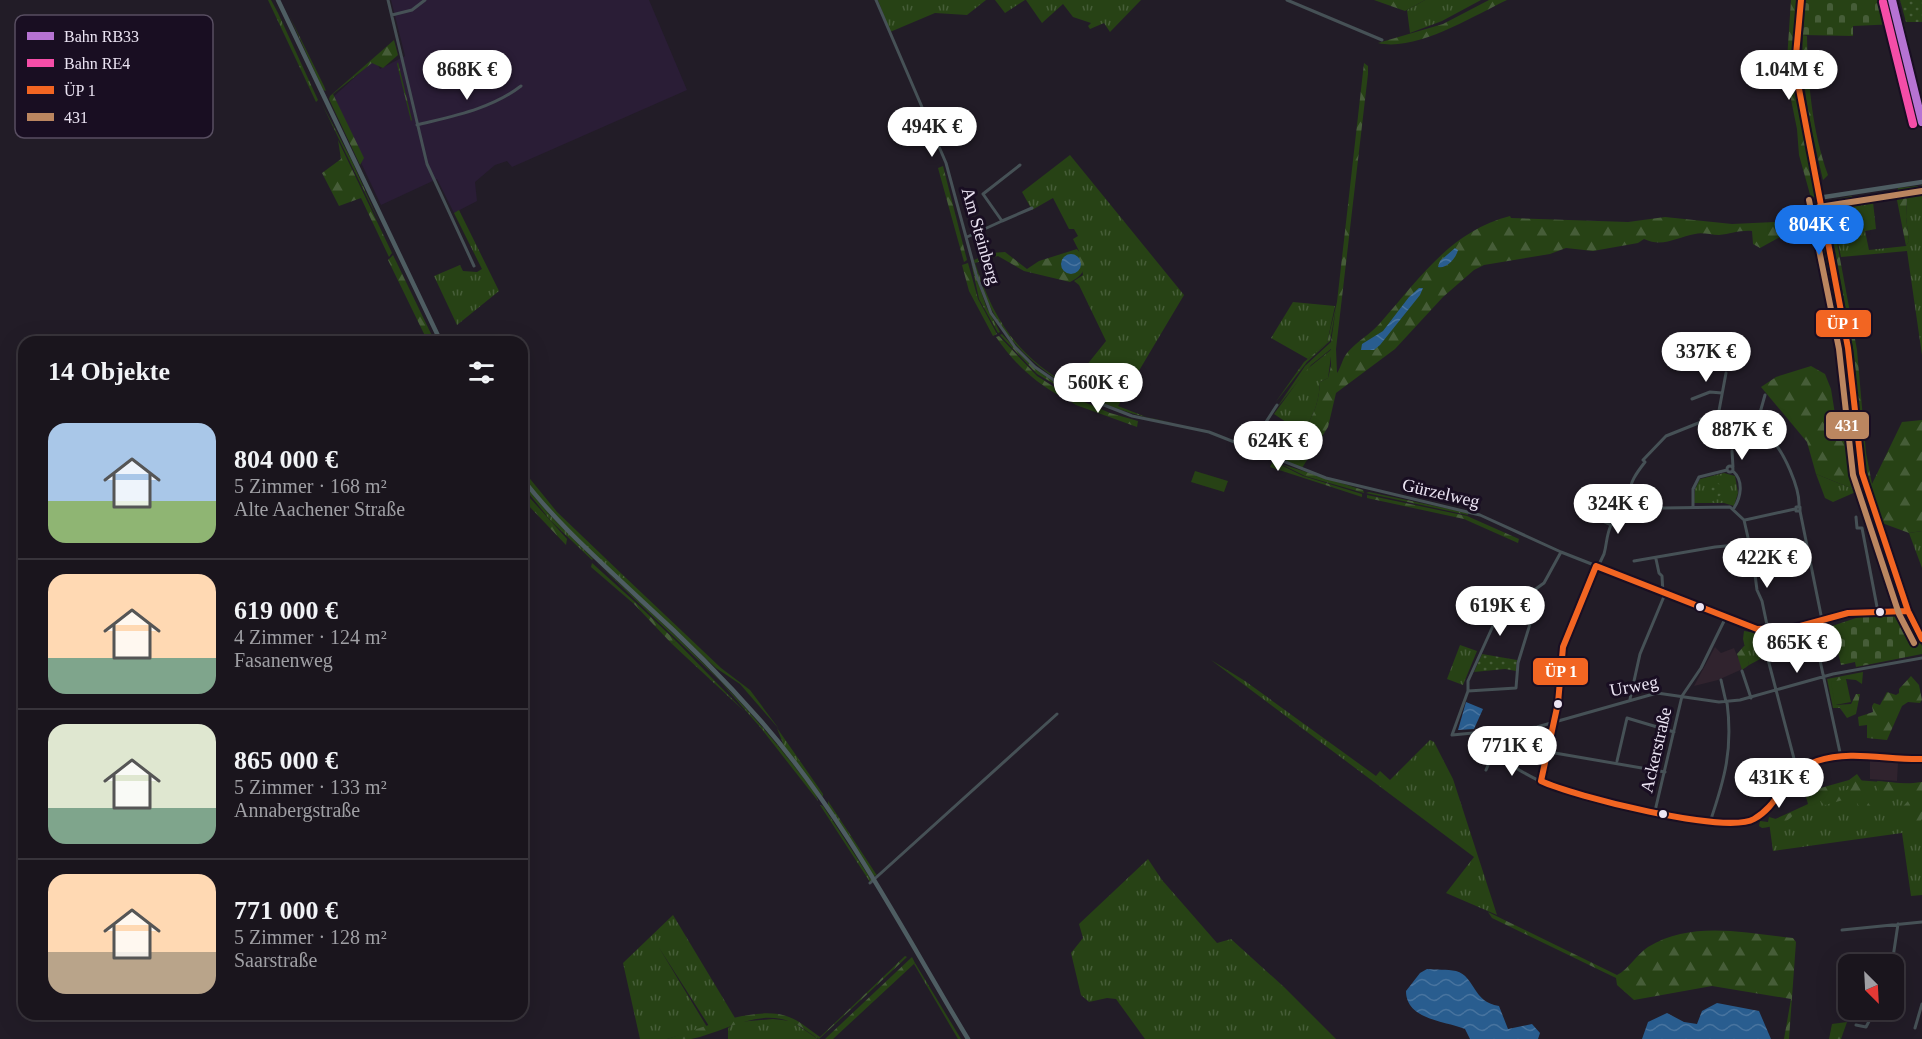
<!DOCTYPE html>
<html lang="de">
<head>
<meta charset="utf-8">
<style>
  body { margin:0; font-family:Georgia,serif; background:#231e26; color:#f1f3f6; height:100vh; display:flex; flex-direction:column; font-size:22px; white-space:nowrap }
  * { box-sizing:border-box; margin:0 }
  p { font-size:20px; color:#9f9fa4 }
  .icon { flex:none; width:33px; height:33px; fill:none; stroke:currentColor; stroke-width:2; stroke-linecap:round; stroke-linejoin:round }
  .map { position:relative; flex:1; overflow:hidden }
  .drawer { position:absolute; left:18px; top:336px; width:510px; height:684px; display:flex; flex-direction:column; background:#1a151d; border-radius:18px; box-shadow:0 6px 24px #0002,0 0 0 2px #38343b }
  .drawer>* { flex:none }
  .needle { width:39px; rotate:156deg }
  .tools { position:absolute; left:1838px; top:954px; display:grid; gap:12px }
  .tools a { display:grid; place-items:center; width:66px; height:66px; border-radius:12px; background:#1a151d; box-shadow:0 6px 24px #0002,0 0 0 2px #38343b; font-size:30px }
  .price { position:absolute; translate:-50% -51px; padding:0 14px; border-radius:21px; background:#fff; color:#222; font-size:20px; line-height:39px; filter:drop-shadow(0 2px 3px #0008) }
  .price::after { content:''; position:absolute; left:50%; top:36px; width:18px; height:14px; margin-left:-9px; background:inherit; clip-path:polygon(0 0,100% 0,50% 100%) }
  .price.current { background:#1a73e8; color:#fff }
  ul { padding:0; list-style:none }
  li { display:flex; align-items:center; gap:18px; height:150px; padding:0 30px }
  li+li { border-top:2px solid #38343b }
  li span { display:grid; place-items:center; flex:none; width:168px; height:120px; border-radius:18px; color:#555 }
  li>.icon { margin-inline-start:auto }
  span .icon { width:72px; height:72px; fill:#fffc; stroke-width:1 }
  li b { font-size:26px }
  h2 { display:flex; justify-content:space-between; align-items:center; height:72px; padding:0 30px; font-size:26px }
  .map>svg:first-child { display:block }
  .built { fill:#2a1d36 }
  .education { fill:#30232e }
  .grass { fill:url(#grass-tufts) }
  .forest { fill:url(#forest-firs) }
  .cemetery { fill:url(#cemetery-stones) }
  .park { fill:url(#park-dots) }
  .garden { fill:#274215 }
  .water { fill:url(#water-waves) }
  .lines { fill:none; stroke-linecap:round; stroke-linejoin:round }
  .street { stroke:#465156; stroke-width:3 }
  .secondary { stroke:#4e5d62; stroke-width:4.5 }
  .bus-1-casing { stroke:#190e22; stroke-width:10 }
  .bus-2-casing { stroke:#190e22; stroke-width:10 }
  .bus-1 { stroke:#f26522; stroke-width:6 }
  .bus-2 { stroke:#bb8660; stroke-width:6 }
  .rail-1-casing { stroke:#190e22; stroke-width:12 }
  .rail-2-casing { stroke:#190e22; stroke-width:12 }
  .rail-1 { stroke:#b673d3; stroke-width:8 }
  .rail-2 { stroke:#f54da8; stroke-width:8 }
  .bus-dot { fill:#ebe4f3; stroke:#190e22; stroke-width:2 }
  .labels { text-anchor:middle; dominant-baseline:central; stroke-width:6; stroke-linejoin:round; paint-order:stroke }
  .street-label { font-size:18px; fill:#ebe4f3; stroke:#190e22 }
  .key { fill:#190e22; stroke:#584e61; stroke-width:1.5 }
  .key-label { font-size:16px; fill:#ebe4f3 }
  .line-badge { stroke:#190e22; stroke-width:2 }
  .badge-label { font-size:16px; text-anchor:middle; font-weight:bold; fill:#fff }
</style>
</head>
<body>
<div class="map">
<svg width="1922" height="1039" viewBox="0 0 1922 1039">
  <defs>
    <pattern id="grass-tufts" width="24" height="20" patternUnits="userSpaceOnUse" patternTransform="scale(1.5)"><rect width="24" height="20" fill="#274215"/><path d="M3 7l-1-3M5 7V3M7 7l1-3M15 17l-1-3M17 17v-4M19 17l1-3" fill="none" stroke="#465d38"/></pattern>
    <pattern id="forest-firs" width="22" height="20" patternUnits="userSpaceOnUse" patternTransform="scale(1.5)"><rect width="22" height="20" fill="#274215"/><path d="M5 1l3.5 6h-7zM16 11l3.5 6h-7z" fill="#465d38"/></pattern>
    <pattern id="cemetery-stones" width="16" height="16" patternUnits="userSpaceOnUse" patternTransform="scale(1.5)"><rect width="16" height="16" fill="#274215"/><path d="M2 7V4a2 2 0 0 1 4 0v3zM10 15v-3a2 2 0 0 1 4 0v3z" fill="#465d38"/></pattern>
    <pattern id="park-dots" width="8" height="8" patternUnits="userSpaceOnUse" patternTransform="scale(1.5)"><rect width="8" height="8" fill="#274215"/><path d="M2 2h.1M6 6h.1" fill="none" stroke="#465d38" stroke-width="1.8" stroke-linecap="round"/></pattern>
    <pattern id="water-waves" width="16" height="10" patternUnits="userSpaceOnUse" patternTransform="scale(1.5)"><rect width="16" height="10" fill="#295d8f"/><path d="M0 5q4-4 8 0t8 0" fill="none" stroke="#48749f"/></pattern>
  </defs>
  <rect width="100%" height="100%" fill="#221c27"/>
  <!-- built -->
  <path class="built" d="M391,0H649L687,90L512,167L507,161L495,165L475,182L477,201L454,213L437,179L381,205L331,99L375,59L380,69L405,56Z"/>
  <!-- education -->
  <path class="education" d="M1715,647L1721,653L1734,648L1738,658L1743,656L1747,667L1718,680L1694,686Z
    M1870,761L1898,763L1897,781L1870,779Z"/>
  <!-- grass -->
  <path class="grass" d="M268,0H271L278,13L318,100L316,102Z
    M878,0H986L967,15L935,13L890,32Z
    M995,0H1025L1005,13Z
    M1026,0H1141L1110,32L1104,23L1090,29L1088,26L1091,23L1073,17L1063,4L1042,23Z
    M1425,0H1481L1442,21L1410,33L1407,10Z
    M1896,0L1904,23L1922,108L1899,12Z
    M289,15L324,86L326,91L323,90Z
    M322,104L351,159L380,224Z
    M1070,155L1184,295L1118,406L1146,417L1174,423C1098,410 1015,371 985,295C980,284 975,271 974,260C993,319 1016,355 1070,386L1106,341L1079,285L1074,281L1083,275L1079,251L1073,239L1078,236L1074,229H1069L1053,198L1032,210L1022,192Z
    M1922,185V355L1907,251L1841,257L1830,205L1833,200L1852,196L1854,205L1873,202L1876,229L1865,231L1869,250L1906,246L1909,241L1906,217L1907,198Z
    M459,210L499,291L457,325L434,276L460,265L463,271L477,272L482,269L454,213Z
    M971,262L986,306L1000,332L998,333L979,299Z
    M1838,282L1853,355L1862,460L1869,489L1861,460L1852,360Z
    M1293,302L1335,306L1327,343L1308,359L1271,338Z
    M1332,349L1328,378L1320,382C1318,415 1307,427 1284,450L1283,460L1274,457L1289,424L1274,414L1306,370Z
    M522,469L557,512L626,578H620C602,561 522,489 522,469Z
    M1724,473L1735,476L1738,493L1734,506L1724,503H1694L1695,489L1700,479Z
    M1816,474L1858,491L1833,502L1825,498Z
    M522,481L549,514L593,559L592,560L551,521L522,485Z
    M1922,531V568L1909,533Z
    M596,562C667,626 736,691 795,767C802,777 816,790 818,801L760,727L720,681Z
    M592,563L635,602L634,604L591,567Z
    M1744,631L1762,634L1764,657L1749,665L1743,639Z
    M676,641L744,711L672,644Z
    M1460,645L1477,651L1463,685L1447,679Z
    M1211,660L1245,681L1376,776L1380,771L1390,780L1430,740L1434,742L1453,779L1497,915L1446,893L1474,857Z
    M777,728L823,794V797L784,746Z
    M1856,780L1922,785V895L1911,896L1902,833L1773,851L1769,822L1808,804L1806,797Z
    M828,801L876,874L877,875L874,876L828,805Z
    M820,805L823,806L872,881L870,882Z
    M1148,859L1162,880L1217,943L1231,939L1284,987L1336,1039H1145L1116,999L1107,998L1089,1002L1081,995L1071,953L1083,938L1079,924Z
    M673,915L735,1018L709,1026L658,946L707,1027L667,1039H640L623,963Z
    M915,963L961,1039H958L914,964Z
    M773,1019L791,1021L818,1039H728V1028L738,1022Z"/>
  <!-- forest -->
  <path class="forest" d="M1374,0H1425L1405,11Z
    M1489,0H1507C1473,16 1416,52 1378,43L1443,24Z
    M1791,0H1799L1795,36L1796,85L1815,197L1811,198L1799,155L1797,129L1786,75Z
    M1803,35L1807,36C1808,83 1812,130 1828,175L1823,180C1812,132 1800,86 1803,35Z
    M394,40L398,55L383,68L372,63L333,94L364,158L360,165L329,99L330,96Z
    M398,62L412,120L411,121L397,64Z
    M1364,63L1368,66V74L1336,349L1337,373C1341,368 1342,359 1347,353C1357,341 1371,334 1381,322C1420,278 1451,231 1510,216L1511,218L1628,222L1665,217L1732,224L1793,221L1817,214L1833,281L1828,284L1811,223L1804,224L1760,248L1753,244L1752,231C1740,230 1730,234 1719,235C1711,235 1702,232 1695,234C1677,237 1663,248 1644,239L1638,243L1593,251L1566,248L1550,254L1484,265L1474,270L1443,297L1395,349L1336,393L1328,427L1302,468L1283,460L1284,450C1307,427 1318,415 1320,382L1328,378L1331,366V349L1311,365L1276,409L1305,366L1331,342L1336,308L1330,341L1307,362L1275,403L1304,362L1327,343L1337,302Z
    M338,140L392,253L389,257L361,198L339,206L322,173L341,159Z
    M943,166L967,260L964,262L938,168Z
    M1918,186L1917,191L1907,198L1906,217L1909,241L1906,246L1896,195L1898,188Z
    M1833,200L1830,205L1857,350L1866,453L1872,484L1902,422L1922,420V531L1909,533L1882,523L1863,459L1854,354L1827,206V201Z
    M1077,249C1089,264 1086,274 1070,282L1024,271L998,256L975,263L974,260L991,253L1005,252L1027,269L1039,261Z
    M393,255L435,342H428L388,260Z
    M968,263L978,299L997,334L993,336L969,291L962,265Z
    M1834,284L1849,366L1855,451L1863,488L1858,491L1816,474L1807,442L1761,387L1776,377L1811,366L1825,374L1831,389L1838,433L1853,434L1850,427L1848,376L1831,285Z
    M1002,334L1028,362L1065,390L1037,374L1000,335Z
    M999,336L1037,376L1062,392L1060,396C1034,382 1012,361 996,337Z
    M1068,395L1110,413L1138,421L1137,427L1076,405L1065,398Z
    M1273,461L1303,476L1362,494V497L1270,467Z
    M1281,464L1363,490L1364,493L1305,476Z
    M1369,492L1468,513V515L1366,493Z
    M1367,495L1467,516L1519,539L1518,543L1464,519L1367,498Z
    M529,497L567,539L566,545L527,504Z
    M620,578H626L721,668L750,690L779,729L740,684L716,668Z
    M635,602L676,641L672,644L634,604Z
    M1744,646H1746L1749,665L1742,670L1737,654Z
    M1863,672L1862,684L1856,680L1846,679L1836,705L1851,704L1856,694H1860L1856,714L1847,718L1840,708H1833L1827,679Z
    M1911,676L1919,685L1922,700L1920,703L1908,702L1902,706L1887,740L1867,738V725L1859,726L1858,717L1873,712L1872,706L1874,703L1880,705L1887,692L1896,695L1899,693V689Z
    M1857,774L1864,784L1863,796L1872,808L1870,816L1864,814L1857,803L1843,800L1825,805L1821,802L1822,798L1852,788L1853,783L1815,795L1814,792L1817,789L1849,780Z
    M1877,781C1897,782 1902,785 1922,782V798L1911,797V791L1879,793Z
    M1908,801L1913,804L1922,802V819L1919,823L1906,822L1902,816H1894Z
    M1795,811C1792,822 1773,827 1762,828L1759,826L1760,821L1768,822L1769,817L1776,819Z
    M1488,912L1617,975C1629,969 1636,955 1648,947C1692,920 1744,933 1793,938L1796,942L1789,1039H1784L1791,999L1712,986L1634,1000L1617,985L1616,978L1492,918Z
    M905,956L907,957L819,1039C810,1034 802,1026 791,1022C757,1008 723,1033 691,1039C683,1039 675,1039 667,1039C699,1029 756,1004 789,1017C800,1021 810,1030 820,1037Z
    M912,957L915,963L833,1039H825Z
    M1847,1022L1841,1039H1829L1832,1024Z"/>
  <!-- cemetery -->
  <path class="cemetery" d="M1805,0H1891L1897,24L1853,26V36L1803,35Z
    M1903,616L1922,646V654L1856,667L1855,662L1841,665L1832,626L1859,617Z"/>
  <!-- park -->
  <path class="park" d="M1900,0H1922V22H1906Z
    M1709 490a7 7 0 1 1 14 0a7 7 0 1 1-14 0Z
    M1482,654L1517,660L1516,671L1505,669L1474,672Z"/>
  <!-- garden -->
  <path class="garden" d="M1195,471L1228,481L1224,492L1191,482Z
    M1846,679L1851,702L1835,705L1831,682Z"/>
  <!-- water -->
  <path class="water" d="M1455,248L1458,250C1456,258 1447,269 1438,267L1440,261Z
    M1061 264a10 10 0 1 1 20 0a10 10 0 1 1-20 0Z
    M1419,288H1423L1420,295L1380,345L1374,350H1361L1362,344L1383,331L1409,297Z
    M1466,702L1483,709L1474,729L1458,730Z
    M1427,969C1436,970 1447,969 1456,971C1476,977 1472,1002 1499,1006L1508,1029L1532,1024L1540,1033L1538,1039H1470L1465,1029C1446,1021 1406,1020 1406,991L1420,973Z
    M1717,1003L1759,1011L1771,1039H1642L1648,1022L1667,1013L1684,1022L1697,1024L1702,1011Z"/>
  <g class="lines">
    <!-- street -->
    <path class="street" d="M388,0L427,164L474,266
      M876,0L946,163L976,274L991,313L1015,347L1035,367L1058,383L1081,396L1132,416L1209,432L1326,478L1480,515L1561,552L1757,629L1793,628L1848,613L1908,611
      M1287,0L1382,40
      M392,15L412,10L425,0
      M417,125C453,116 491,109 521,86
      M1002,221L1032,208
      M967,237L1002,221L983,194L1020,165
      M1692,399L1710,392L1722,393
      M1718,416L1726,373
      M1720,419L1719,416L1715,417L1717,421L1736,422L1753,428
      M1756,427L1765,395
      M1758,430L1756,427L1753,428C1757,432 1765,432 1771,439C1784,452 1800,488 1799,506
      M1249,448L1277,405
      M1732,451L1733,467
      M1727 469a3 3 0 1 1 6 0a3 3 0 1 1-6 0Z
      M1733,471C1744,481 1741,497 1734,508
      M1630,491L1624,493L1626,498L1631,496C1627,485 1638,471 1645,462L1643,460L1666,436L1701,422V419L1714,418
      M1631,496L1663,508L1730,507L1744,520L1749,542
      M1693,506V489L1699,477L1727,470
      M1800,511V507H1796V511H1800L1822,620
      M1585,513L1611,525
      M1856,517L1857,528H1862L1878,612
      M1745,520L1795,509
      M1751,545L1748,546L1747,543L1751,544L1757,590L1762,601L1767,625L1765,648L1797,770
      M1561,552L1544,583L1497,617L1468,681V691L1452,735L1537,727L1657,693L1719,702L1740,700L1833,674L1922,658
      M1656,559L1659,573L1662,576L1663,593
      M1634,561L1715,547L1747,544
      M1814,633L1841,757
      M1742,671L1751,698
      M1721,680L1726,702
      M1468,691L1516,688L1518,663L1538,598L1536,590
      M1630,699L1640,654L1665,594
      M1549,752L1665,772
      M1493,754C1511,765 1530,778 1549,785C1575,796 1719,829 1742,824C1771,816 1776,783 1800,768C1838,747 1882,762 1922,759
      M1617,761L1627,718L1674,732
      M1486,770L1503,731
      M1541,781L1558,703L1559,670L1563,647L1570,625L1604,554C1607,544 1606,536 1611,525L1616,523L1626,498
      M1655,811L1682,696L1701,668L1725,619
      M1710,822C1725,778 1733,749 1727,702
      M870,883L1057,714
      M1842,930L1922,922
      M1892,964L1898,924
      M1856,1025L1866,1027L1875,1010
      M1915,1028L1922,1004"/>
    <!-- secondary -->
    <path class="secondary" d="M278,0L441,342
      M1801,0L1796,55L1799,89L1848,348L1862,473L1908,611L1922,639
      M1818,198L1922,182
      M522,478C557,524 600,561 642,601C684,639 723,678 760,720C844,816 903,931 968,1039"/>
    <!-- bus-1 casing -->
    <g class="bus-1-casing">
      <path id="bus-1" d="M1801,0L1796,55L1799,89L1848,348L1862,473L1908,611L1922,639
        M1596,566L1757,629L1793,628L1848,613L1908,611
        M1541,781C1573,796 1726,835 1754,819C1781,804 1784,772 1817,761C1850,750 1888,760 1922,759
        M1541,781L1558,703L1563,647L1596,566"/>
    </g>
    <!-- bus-2 casing -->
    <g class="bus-2-casing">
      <path id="bus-2" d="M1809,200L1839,349L1853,475L1899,614L1914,643
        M1819,207L1922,191"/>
    </g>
    <!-- bus-1 -->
    <use href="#bus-1" class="bus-1"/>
    <!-- bus-2 -->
    <use href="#bus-2" class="bus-2"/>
    <!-- rail-1 casing -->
    <g class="rail-1-casing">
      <path id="rail-1" d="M1892,0L1922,122"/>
    </g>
    <!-- rail-2 casing -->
    <g class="rail-2-casing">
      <path id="rail-2" d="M1883,2L1913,124"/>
    </g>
    <!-- rail-1 -->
    <use href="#rail-1" class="rail-1"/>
    <!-- rail-2 -->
    <use href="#rail-2" class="rail-2"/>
  </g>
  <!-- markers -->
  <g class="bus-dot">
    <circle cx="1700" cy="607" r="5"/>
    <circle cx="1880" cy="612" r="5"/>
    <circle cx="1558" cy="704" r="5"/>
    <circle cx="1663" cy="814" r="5"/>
  </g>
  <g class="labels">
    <!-- street labels -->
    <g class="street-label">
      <text transform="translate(981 236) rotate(74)">Am Steinberg</text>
      <text transform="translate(1441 493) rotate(13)">Gürzelweg</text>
      <text transform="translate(1634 686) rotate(-11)">Urweg</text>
      <text transform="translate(1656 750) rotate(-77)">Ackerstraße</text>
    </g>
  </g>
  <!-- legend -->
  <rect x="15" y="15" width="198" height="123" rx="9" class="key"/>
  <rect x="27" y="32" width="27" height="8" fill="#b673d3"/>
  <rect x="27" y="59" width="27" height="8" fill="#f54da8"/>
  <rect x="27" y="86" width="27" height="8" fill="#f26522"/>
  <rect x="27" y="113" width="27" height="8" fill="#bb8660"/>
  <g class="key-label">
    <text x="64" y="42">Bahn RB33</text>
    <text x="64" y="69">Bahn RE4</text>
    <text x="64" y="96">ÜP 1</text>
    <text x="64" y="123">431</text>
  </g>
  <g class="line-badge">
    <rect x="1815" y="309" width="57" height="29" rx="6" fill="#f26522"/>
    <rect x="1825" y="411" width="45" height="29" rx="6" fill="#bb8660"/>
    <rect x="1532" y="657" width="57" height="29" rx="6" fill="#f26522"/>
  </g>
  <g class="badge-label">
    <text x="1843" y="329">ÜP 1</text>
    <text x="1847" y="431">431</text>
    <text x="1561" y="677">ÜP 1</text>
  </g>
</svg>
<div class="tools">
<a><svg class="needle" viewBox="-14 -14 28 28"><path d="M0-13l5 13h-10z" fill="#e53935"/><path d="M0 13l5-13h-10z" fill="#9f9fa4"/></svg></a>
</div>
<b class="price" style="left:467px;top:101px">868K €</b>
<b class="price" style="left:1789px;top:101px">1.04M €</b>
<b class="price" style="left:932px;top:158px">494K €</b>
<b class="price current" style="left:1819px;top:256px">804K €</b>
<b class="price" style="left:1706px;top:383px">337K €</b>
<b class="price" style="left:1098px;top:414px">560K €</b>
<b class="price" style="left:1742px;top:461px">887K €</b>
<b class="price" style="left:1278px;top:472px">624K €</b>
<b class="price" style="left:1618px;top:535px">324K €</b>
<b class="price" style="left:1767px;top:589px">422K €</b>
<b class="price" style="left:1500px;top:637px">619K €</b>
<b class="price" style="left:1797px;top:674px">865K €</b>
<b class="price" style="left:1512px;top:777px">771K €</b>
<b class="price" style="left:1779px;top:809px">431K €</b>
<section class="drawer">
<h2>14 Objekte<svg class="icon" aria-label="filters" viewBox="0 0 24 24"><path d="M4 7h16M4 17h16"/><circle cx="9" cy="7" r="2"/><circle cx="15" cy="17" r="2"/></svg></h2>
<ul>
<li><span style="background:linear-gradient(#a9c7e8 65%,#8fb573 0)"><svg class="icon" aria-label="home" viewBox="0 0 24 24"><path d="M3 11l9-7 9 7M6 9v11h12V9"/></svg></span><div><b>804 000 €</b><p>5 Zimmer · 168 m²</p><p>Alte Aachener Straße</p></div></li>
<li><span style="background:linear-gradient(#ffd9b3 70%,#7fa58c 0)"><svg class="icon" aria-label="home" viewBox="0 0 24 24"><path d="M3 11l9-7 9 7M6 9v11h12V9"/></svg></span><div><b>619 000 €</b><p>4 Zimmer · 124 m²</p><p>Fasanenweg</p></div></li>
<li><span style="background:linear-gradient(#dfe7d0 70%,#7fa58c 0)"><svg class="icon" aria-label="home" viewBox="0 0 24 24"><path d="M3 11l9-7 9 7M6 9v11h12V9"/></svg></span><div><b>865 000 €</b><p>5 Zimmer · 133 m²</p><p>Annabergstraße</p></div></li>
<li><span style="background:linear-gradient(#ffd9b3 65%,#b9a48a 0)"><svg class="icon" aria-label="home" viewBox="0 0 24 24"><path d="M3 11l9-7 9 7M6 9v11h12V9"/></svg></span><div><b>771 000 €</b><p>5 Zimmer · 128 m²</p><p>Saarstraße</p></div></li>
</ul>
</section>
</div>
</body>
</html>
